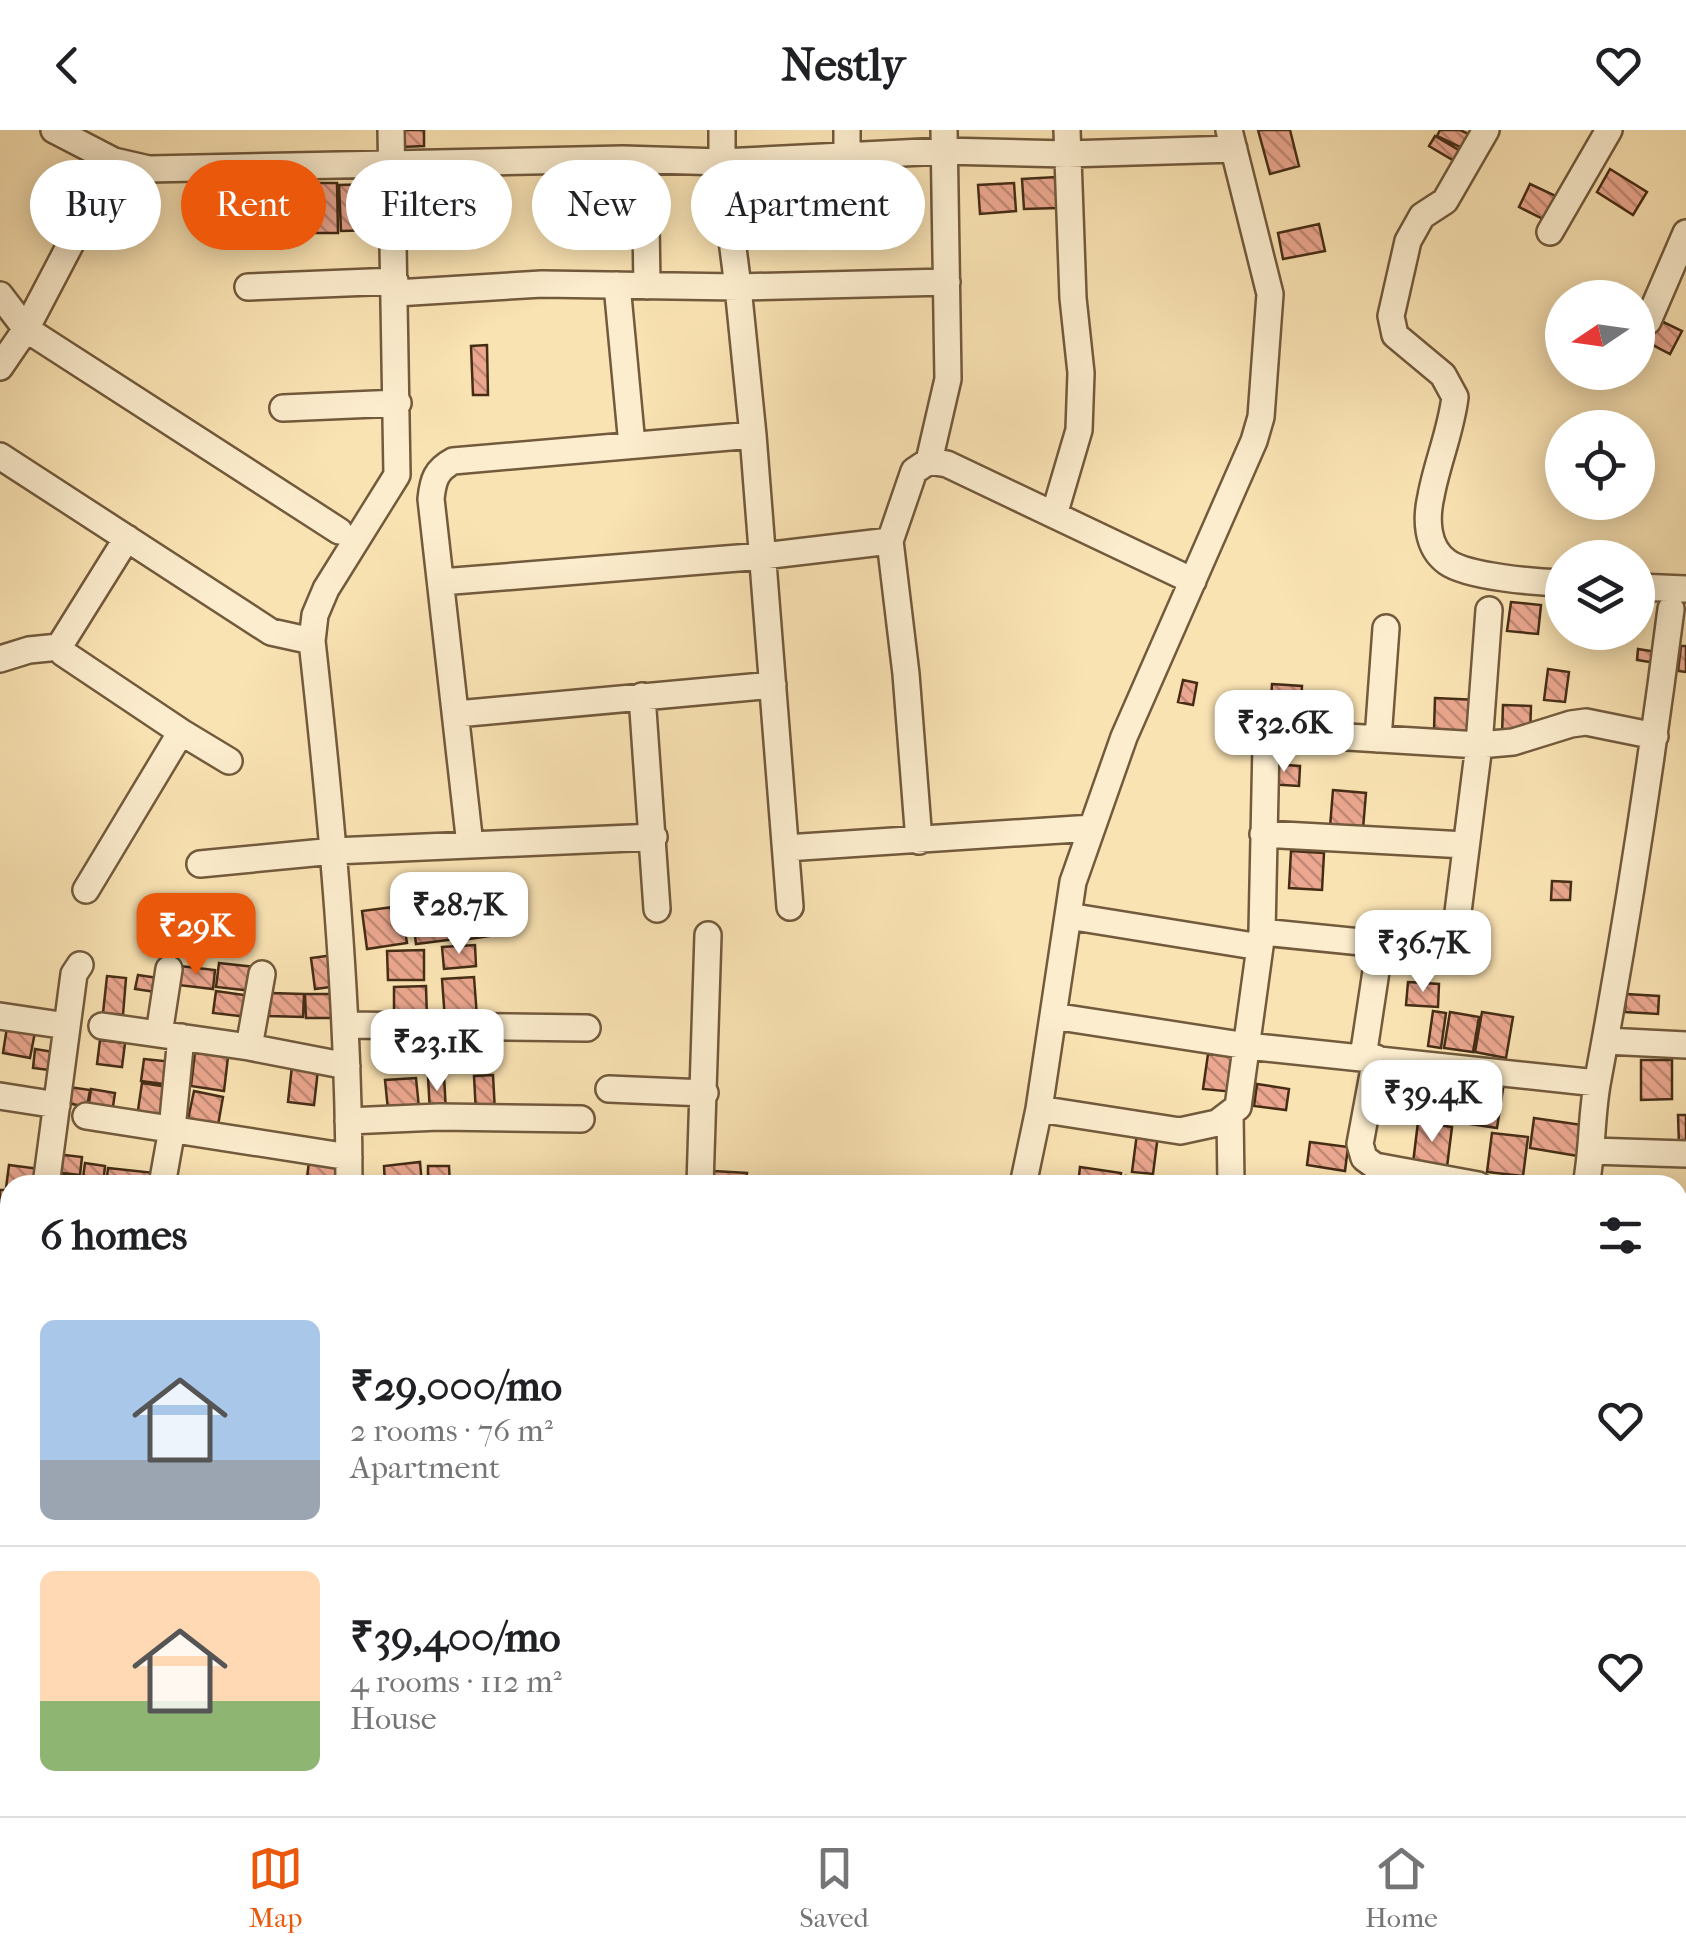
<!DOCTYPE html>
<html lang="en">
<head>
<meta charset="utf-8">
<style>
  body { margin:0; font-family:"IM FELL French Canon",serif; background:#f2f2f2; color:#202124; height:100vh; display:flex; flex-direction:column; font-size:38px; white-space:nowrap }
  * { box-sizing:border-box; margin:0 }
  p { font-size:32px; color:#757577 }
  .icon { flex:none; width:55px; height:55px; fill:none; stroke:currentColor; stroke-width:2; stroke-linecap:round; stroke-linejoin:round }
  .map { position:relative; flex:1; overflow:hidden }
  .side { position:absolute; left:0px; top:1045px; width:1688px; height:642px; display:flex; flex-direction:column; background:#fff; border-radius:30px 30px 0 0; box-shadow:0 5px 25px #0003 }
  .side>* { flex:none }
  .hud { position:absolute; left:30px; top:30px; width:1000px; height:90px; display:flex; gap:20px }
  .needle { width:65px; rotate:257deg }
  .buttons { position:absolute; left:1545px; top:150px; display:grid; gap:20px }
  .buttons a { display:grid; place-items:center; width:110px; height:110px; border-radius:50%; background:#fff; box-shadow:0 5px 25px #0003; font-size:50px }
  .price { position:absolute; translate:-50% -85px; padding:0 22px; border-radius:20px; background:#fff; color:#222; font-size:32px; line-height:65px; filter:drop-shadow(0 2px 5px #0008) }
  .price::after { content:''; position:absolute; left:50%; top:60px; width:30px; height:22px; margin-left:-15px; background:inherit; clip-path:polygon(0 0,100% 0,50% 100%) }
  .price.active { background:#ea580c; color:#fff }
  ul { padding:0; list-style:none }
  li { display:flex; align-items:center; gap:30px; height:250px; padding:0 40px }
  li+li { border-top:2px solid #e0e0e0 }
  li span { display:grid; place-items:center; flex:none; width:280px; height:200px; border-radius:15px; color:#555 }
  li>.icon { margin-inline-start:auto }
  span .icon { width:120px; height:120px; fill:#fffc; stroke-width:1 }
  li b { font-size:42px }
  h2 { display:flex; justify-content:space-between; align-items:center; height:120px; padding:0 40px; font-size:42px }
  .pill { padding:0 35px; border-radius:45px; background:#fff; box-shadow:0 5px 25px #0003; font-size:35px; line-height:90px }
  .pill.active { background:#ea580c; color:#fff }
  header { display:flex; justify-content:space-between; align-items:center; height:130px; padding:0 40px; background:#fff; font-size:45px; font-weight:700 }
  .tab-bar { display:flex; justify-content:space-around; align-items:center; height:140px; border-top:2px solid #e0e0e0; background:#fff; font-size:28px; color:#757577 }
  .tab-bar a { display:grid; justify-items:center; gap:5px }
  .tab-bar .active { color:#ea580c }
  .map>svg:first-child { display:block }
  .building { fill:url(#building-back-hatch); stroke:#452d15; stroke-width:2.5 }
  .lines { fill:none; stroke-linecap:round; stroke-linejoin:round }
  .minor-casing { stroke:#725a3c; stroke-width:30 }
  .minor { stroke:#fcedce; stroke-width:25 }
</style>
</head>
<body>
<header><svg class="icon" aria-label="back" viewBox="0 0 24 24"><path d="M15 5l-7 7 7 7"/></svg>Nestly<svg class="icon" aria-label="heart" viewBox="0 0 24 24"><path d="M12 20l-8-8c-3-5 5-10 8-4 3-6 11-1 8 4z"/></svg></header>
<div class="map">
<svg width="1686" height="1686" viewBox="0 0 1686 1686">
  <defs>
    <pattern id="building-back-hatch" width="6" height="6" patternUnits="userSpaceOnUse" patternTransform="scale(2.5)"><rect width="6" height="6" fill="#eba78f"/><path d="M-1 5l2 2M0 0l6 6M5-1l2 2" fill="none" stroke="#c08874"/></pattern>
  </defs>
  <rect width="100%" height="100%" fill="#fae3b3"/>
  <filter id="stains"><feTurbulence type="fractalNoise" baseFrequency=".002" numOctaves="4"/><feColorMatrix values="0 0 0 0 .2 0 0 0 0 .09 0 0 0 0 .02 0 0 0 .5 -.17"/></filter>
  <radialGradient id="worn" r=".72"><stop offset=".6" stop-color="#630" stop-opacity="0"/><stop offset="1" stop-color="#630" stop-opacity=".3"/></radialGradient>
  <!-- building -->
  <path class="building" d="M401,0H424V16L402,17Z
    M1258,0H1290L1299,36L1270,44Z
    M1440,0H1460L1471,5L1464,19L1437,6Z
    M1435,6L1462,22L1456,32L1429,16Z
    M1610,39L1647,62L1633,85L1597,62Z
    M73,42L93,53L77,80L57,69Z
    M1056,47L1058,78L1024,79L1022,49Z
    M542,51L572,52L571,100L541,99Z
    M311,53H337L338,103H311Z
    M1014,53L1016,81L980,84L978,55Z
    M376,54L378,100L341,101L339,55Z
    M1530,54L1558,67L1547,91L1519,77Z
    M1319,94L1325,121L1283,129L1278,103Z
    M1657,189L1682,201L1670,224L1645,211Z
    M487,215L488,265H473L471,216Z
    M1511,472L1541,475L1538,504L1507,501Z
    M1681,516H1686V542L1678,541Z
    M1638,519L1657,522L1656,533L1637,530Z
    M1548,539L1569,542L1565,572L1544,570Z
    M1183,550L1197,553L1193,575L1178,572Z
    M1272,554L1302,556L1300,587L1270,585Z
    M1435,568L1478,570L1476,602L1434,600Z
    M1503,575L1531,576L1530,606L1502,605Z
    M1269,634L1300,636L1299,656L1267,654Z
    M1333,660L1366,663L1363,699L1330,697Z
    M1291,721L1324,723L1322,760L1289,758Z
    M1552,751L1571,752L1570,770H1551Z
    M497,761L503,804L462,810L456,767Z
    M451,769L456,809L416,814L411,774Z
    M401,776L407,813L367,819L362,781Z
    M475,815L476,836L444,839L442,817Z
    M424,820V850H388L387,821Z
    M334,825L338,856L315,859L311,828Z
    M219,833L255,837L253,861L216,857Z
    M180,836L215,840L213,859L178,855Z
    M138,845L165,849L163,863L135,859Z
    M107,846L126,848L123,885L103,883Z
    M474,847L477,887L445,890L442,849Z
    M1408,852L1439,854L1438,877L1406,875Z
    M426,856L427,889L394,890V857Z
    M216,861L251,866L248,887L213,883Z
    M270,863L304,864L303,887L269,886Z
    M305,864H336V888H306Z
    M1626,864L1659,866L1658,884L1625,882Z
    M1433,881L1446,883L1441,918L1428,916Z
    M1450,882L1479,887L1473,922L1444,918Z
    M1482,882L1513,887L1506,928L1475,922Z
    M7,897L35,902L30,928L3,923Z
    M421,905L423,939L392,941L390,907Z
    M100,910L125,913L122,937L97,934Z
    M35,919L60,923L58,941L33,938Z
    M195,922L228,927L224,961L191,956Z
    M1208,924L1238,927L1234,962L1203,959Z
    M144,929L174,932L171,955L141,951Z
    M1641,930H1672V969L1641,970Z
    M292,936L318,940L314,975L288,972Z
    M493,945L495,982L476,983L474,946Z
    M444,946L446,981L430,982L428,947Z
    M416,948L419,978L388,980L385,950Z
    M1476,948L1504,952L1497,998L1470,994Z
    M142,953L168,957L164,991L137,987Z
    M1257,954L1289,959L1286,980L1254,976Z
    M69,957L90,960L87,977L67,973Z
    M91,959L115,963L112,983L88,980Z
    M194,961L223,967L217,1001L187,994Z
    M1678,985H1686V1015H1679Z
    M1534,988L1582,995L1578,1026L1530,1018Z
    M1418,992L1452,997L1447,1037L1413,1033Z
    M1137,1003L1158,1005L1153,1044L1132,1042Z
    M1492,1003L1528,1007L1523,1046L1487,1042Z
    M1310,1012L1348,1017L1345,1041L1307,1035Z
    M56,1024L82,1027L80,1045L54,1042Z
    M309,1032L341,1036L339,1055H306Z
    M420,1032L422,1055H385L384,1036Z
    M85,1033L105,1036L103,1055H82Z
    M9,1035L40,1039L39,1055L6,1058Z
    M428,1036H449L450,1055H428Z
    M1080,1037L1121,1043L1120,1055H1078Z
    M108,1038L155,1043L153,1055H106Z
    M713,1041L747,1043L746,1055H712Z
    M54,1044L79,1047L78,1055H53Z
    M1126,1046L1152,1050V1055H1125Z
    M0,1060H6L3,1084H0Z
    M1686,1136V1186H1678V1137Z
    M0,1179L10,1180V1196L0,1194Z
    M0,1209L10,1210V1229L0,1227Z
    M1678,1293L1686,1294V1328L1678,1327Z
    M1680,1339L1686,1340V1374L1678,1373Z
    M1686,1635V1683L1660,1686L1658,1678H1678V1637Z
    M745,1678H788L787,1686L744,1685Z
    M1297,1678L1313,1679L1312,1686H1296Z
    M1350,1678H1377L1378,1686H1351Z
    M1560,1678H1588L1590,1686H1552L1550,1680Z
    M1592,1678H1628L1629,1679L1594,1686Z"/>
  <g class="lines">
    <!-- minor casing -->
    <g class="minor-casing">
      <path id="minor" d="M54,0L114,31L149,39L623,29L722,32L943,21L1067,24L1234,19
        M1486,0L1445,71L1422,86L1408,111L1391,186L1395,205L1443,245L1455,267C1451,301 1437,333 1431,366C1426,388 1426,417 1447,432C1468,447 1536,452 1562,453
        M847,25V0
        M645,30L647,156
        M1550,102L1609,0
        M617,155L632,315
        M248,157L395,151
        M396,163L542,154L738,157L722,32V0
        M0,165L26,199L339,401
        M1648,191L1686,103
        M0,237L26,199L114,31
        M283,278L398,273
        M0,326L271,502L312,511
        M929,331L947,334L1193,451
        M1054,385L1079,300L1081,243L1073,168L1067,0
        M441,452L763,426L890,411
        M1638,457L1686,459
        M0,529L29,520L59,517
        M642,566L657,779
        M457,584L773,555
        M181,602L229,631
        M1378,609L1386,498
        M1263,704L1465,715
        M919,711L906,544L890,411L914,341L929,331L948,249L944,0
        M470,715L431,369C433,350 436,340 453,331L753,305
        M786,718L1092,698
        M200,734L334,721L654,707
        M86,760L181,602L63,523L59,517L127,408
        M790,777L753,305L738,157L947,152
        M1068,786L1260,817
        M1262,802L1440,820L1454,814L1479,615L1489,480
        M0,886L67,896
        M1053,886L1247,916L1597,953
        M345,895L587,898
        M102,896L249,917L347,936
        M159,904L169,839
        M1606,911L1686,915
        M249,917L262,844
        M1363,927L1380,815
        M1376,928L1360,1014L1364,1028L1375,1036L1478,1055
        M609,959L705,963
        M0,966L57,975
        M1039,979L1180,1001L1217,993L1238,977L1262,802L1266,614L1272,606L1282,603L1479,615L1513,612L1571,594L1586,592L1655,606
        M1230,983L1231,1055
        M86,986L349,1027
        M348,991L439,987L581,989
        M1592,1021L1686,1024
        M46,1055L74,844L80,835
        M162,1055L172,999L181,907
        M349,1055C349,873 332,691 312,511L315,485L326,459L397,345L391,0
        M700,1055L708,805
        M1023,1055L1039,979L1073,752L1124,607L1254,311L1261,287L1270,164L1229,0
        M1586,1055C1593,1020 1591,984 1598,949C1627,793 1651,636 1671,479
        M0,1145L10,1146
        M1678,1274L1686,1275
        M0,1289L10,1291
        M0,1371L10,1314
        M1678,1383L1686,1384
        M1678,1610H1686
        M1047,1678L1087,1686
        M1642,1678L1645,1686
        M157,1686L159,1678
        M252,1686V1678
        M687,1686L688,1678
        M809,1686V1678
        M961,1686L962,1678"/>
    </g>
    <!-- minor -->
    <use href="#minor" class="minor"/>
  </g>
  <rect width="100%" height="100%" filter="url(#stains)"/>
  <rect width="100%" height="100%" fill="url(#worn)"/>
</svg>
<div class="buttons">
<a><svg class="needle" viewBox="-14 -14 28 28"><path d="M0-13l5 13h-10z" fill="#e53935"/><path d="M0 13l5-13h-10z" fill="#757577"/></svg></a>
<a><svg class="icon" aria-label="locate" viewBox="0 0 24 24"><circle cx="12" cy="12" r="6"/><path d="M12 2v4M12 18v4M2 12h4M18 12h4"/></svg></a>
<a><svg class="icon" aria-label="layers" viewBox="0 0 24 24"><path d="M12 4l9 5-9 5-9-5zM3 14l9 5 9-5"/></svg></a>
</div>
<b class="price" style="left:1284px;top:645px">₹32.6K</b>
<b class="price" style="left:459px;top:827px">₹28.7K</b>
<b class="price active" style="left:196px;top:848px">₹29K</b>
<b class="price" style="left:1423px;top:865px">₹36.7K</b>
<b class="price" style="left:437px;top:964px">₹23.1K</b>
<b class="price" style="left:1432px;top:1015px">₹39.4K</b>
<div class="hud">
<a class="pill">Buy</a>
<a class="pill active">Rent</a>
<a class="pill">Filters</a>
<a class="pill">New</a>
<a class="pill">Apartment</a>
</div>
<section class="side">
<h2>6 homes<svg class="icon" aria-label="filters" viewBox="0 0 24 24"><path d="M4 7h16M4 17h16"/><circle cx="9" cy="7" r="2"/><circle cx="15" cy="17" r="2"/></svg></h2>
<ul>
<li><span style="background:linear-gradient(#a9c7e8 70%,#9aa5b1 0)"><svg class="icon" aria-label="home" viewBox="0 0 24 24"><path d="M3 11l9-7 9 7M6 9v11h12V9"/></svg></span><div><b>₹29,000/mo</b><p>2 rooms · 76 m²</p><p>Apartment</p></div><svg class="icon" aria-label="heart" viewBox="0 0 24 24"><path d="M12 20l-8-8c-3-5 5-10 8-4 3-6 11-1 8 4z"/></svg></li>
<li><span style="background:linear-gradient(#ffd9b3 65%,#8fb573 0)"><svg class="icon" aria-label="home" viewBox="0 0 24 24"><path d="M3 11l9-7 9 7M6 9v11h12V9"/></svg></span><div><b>₹39,400/mo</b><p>4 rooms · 112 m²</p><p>House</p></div><svg class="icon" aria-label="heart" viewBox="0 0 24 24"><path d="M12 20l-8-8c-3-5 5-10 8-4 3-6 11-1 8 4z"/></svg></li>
</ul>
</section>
</div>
<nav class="tab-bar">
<a class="active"><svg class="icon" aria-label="map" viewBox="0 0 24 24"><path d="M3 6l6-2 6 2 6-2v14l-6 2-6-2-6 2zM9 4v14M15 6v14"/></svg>Map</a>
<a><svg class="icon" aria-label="saved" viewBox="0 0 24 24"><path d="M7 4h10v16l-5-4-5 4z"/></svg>Saved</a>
<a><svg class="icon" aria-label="home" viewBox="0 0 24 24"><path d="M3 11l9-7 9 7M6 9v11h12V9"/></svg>Home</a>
</nav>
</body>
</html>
